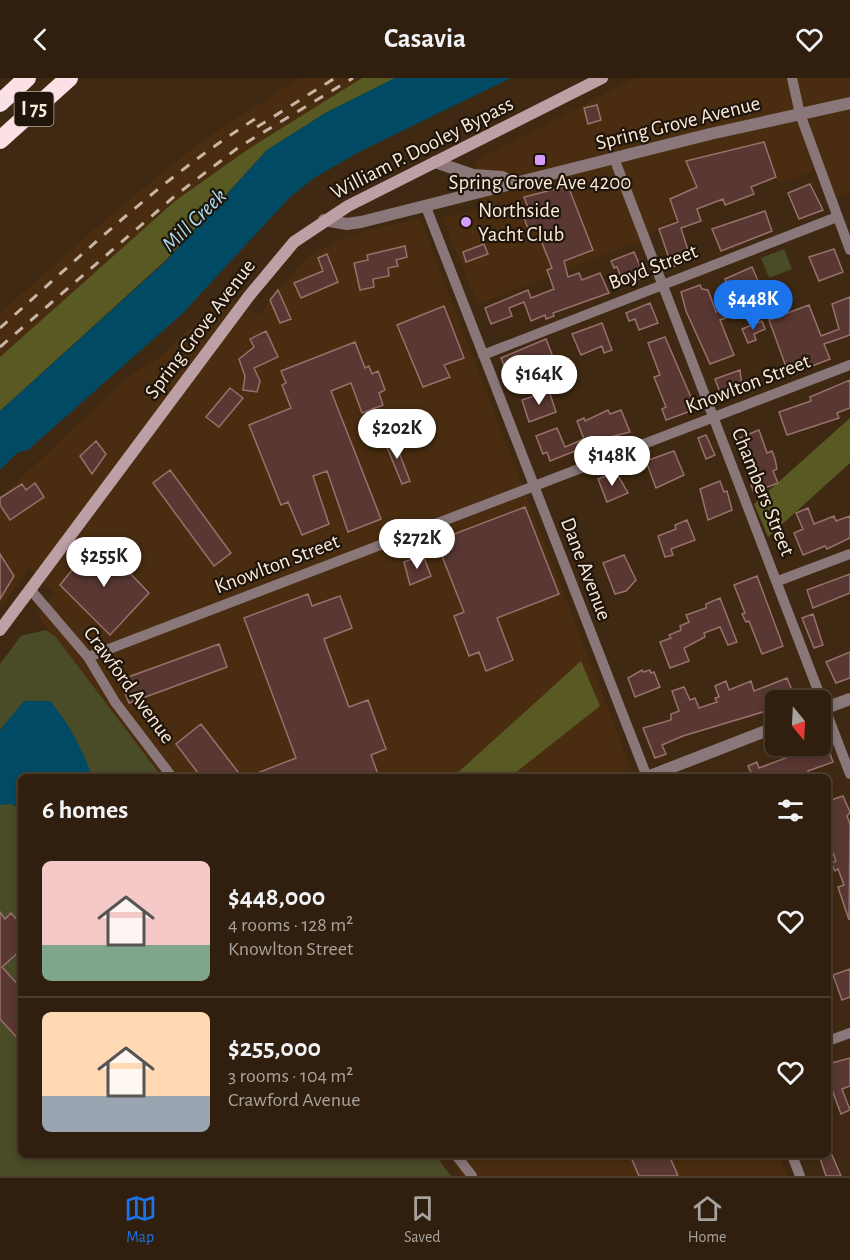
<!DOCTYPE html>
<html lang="en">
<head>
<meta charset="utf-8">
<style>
  body { margin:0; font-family:"Alegreya Sans",sans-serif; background:#3c2c1c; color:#f1f3f6; height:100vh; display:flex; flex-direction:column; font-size:22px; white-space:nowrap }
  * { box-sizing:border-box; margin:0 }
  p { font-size:20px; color:#a8a29e }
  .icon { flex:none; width:33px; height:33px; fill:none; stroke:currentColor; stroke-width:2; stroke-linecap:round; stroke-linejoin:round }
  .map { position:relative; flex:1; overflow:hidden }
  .drawer { position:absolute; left:18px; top:696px; width:813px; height:384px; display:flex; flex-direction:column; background:#301f0e; border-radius:9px; box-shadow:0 3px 9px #0003,0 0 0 2px #4b3d2e }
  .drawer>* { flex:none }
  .needle { width:39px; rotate:162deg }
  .buttons { position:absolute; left:765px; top:612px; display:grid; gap:12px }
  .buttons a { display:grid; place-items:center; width:66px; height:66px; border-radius:9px; background:#301f0e; box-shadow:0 3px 9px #0003,0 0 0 2px #4b3d2e; font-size:30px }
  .price { position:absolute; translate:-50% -51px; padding:0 14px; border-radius:21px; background:#fff; color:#222; font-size:20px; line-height:39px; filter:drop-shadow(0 2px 3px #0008) }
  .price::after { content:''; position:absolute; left:50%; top:36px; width:18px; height:14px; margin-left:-9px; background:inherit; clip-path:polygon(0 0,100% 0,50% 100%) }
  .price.current { background:#1a73e8; color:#fff }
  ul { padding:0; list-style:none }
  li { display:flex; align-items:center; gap:18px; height:150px; padding:0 24px }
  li+li { border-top:2px solid #4b3d2e }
  li span { display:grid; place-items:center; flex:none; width:168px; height:120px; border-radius:9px; color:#555 }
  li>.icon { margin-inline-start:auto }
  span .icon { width:72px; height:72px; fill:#fffc; stroke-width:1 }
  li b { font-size:26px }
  h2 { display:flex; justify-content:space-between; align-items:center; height:72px; padding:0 24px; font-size:26px }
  header { display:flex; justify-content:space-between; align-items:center; height:78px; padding:0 24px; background:#301f0e; font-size:27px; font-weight:700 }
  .dock { display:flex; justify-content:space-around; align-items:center; height:84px; border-top:2px solid #4b3d2e; background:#301f0e; font-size:16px; color:#a8a29e }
  .dock a { display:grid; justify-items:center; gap:3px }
  .dock .current { color:#1a73e8 }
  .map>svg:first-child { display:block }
  .built { fill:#4a2d10 }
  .green { fill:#4a4b27 }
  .forest { fill:#585923 }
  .water { fill:#004a63 }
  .building { fill:#593732; stroke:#98716c; stroke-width:1.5 }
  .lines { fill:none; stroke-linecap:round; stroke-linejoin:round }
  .minor { stroke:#89777a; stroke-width:10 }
  .tertiary { stroke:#89777a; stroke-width:12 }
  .secondary { stroke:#bca0a5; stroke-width:12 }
  .motorway { stroke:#fbe1e6; stroke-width:18 }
  .rail { stroke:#c7b5a5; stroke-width:3; stroke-dasharray:10 10; stroke-linecap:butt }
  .poi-dot { fill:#d49cfc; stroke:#1f150b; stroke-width:2 }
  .labels { text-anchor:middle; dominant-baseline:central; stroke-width:4.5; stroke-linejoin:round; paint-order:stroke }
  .shield { fill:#1f150b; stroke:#b8aa9d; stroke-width:1.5 }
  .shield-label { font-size:20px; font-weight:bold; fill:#faeadc }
  .street-label { font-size:21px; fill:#faeadc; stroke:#1f150b }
  .poi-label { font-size:21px; fill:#faeadc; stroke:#1f150b }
  .water-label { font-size:22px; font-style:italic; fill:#abdff7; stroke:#1f150b }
</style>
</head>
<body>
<header><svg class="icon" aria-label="back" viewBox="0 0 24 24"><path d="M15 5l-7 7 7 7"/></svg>Casavia<svg class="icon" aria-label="heart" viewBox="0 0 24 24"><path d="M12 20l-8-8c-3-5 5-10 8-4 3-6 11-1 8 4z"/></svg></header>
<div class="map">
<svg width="850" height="1098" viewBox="0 0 850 1098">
  <rect width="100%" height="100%" fill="#402912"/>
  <!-- built -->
  <path class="built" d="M300,0H362L175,123L0,279V235L108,139L203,62Z
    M636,0H850V113L831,121L819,90L780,106L776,100L676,139L644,161L478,226L442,140L483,130L475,91L478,81Z
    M420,141L634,699H162L37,537L55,516L29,489L0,531V420L128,299L160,279L223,218L259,237L304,182L334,164L373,151Z
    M447,1077H779L787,1098H462Z"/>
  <!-- green -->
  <path class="green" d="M784,171L792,191L769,200L761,180Z
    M46,552L55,558L162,699H21V1077H435L451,1098H0V586L21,558Z"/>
  <!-- forest -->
  <path class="forest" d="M362,0H395L327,34L267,72L166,182L0,333V279L175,123L247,72Z
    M850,340V385L768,459L754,426Z
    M581,583L600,628L510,699H453Z"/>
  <!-- water -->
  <path class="water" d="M395,0H511L361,73L314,100L290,119L183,235L28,372L17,375L0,392V333L166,183L267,72L327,34Z
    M24,623H50C70,647 82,670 92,699H21V731L11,726L0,727V652Z"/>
  <!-- building -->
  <path class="building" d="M597,27L601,42L588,46L584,30Z
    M764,64L776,99L751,109L754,116L725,127L723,121L697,131L701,143L681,150L691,182L672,189L659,151L678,144L670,121L697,109L686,83Z
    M810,106L823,132L799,141L788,115Z
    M568,108L593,172L564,183L568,199L579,195L582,202L600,195L609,215L553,235L554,238L546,241L545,237L531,243L524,224L509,230L512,238L491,246L485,230L528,212L531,220L554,211L547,192L552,190L536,150L529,153L522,135L529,132L524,119Z
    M765,133L772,153L721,173L712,151Z
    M484,166L488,176L466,184L463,174Z
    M405,168L407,179L396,182L398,188L388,190L389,198L373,201L374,209L360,212L354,185L368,182L367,177Z
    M834,171L843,194L819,203L809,179Z
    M634,174L645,199L624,207L617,189L614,190L611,183Z
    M327,176L338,204L301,220L294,205L323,193L318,180Z
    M752,189L759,205L738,214L745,233L720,242L734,277L710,286L686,233L681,214L700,207L702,211L708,212L716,234L733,228L725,201Z
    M278,212L291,241L280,245L270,222Z
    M850,219V257L824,266L830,281L789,297L769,242L809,227L821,258L839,251L832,226Z
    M650,225L658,245L639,252L635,241L629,243L626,235Z
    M444,228L464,280L444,287L450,299L423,309L397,247Z
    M762,243L765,251L754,256L756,262L748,265L742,251Z
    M602,245L612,272L604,275L602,268L581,277L572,256Z
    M266,253L278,279L254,290L260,303L257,314L243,312L245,298L239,281L254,269L250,261Z
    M665,259L696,331L666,342L662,331L666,329L654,299L660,297L648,265Z
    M546,261L555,284L510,302L501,280Z
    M355,264L365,290L369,288L372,296L378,293L385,312L379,315L383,327L362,335L351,305L331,313L381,441L348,454L327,393L313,398L329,446L302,457L288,424L281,427L249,347L291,330L282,307L286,305L281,293Z
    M740,292L742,309L721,317L715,301Z
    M850,302V330L837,335L839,340L787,357L779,334L811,323L810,319Z
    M230,310L243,320L219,349L206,339Z
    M549,313L556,334L529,344L522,322Z
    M608,332L610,336L621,332L630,354L610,359L550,383L547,374L543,376L536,358L557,350L565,369L584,361L577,343L584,340L585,343Z
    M759,352L767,375L772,373L775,381L777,391L773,393L778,405L754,414L751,407L755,405L737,361Z
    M706,357L715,377L706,381L698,360Z
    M393,359L410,403L402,406L384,362Z
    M96,363L106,376L92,396L80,378Z
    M674,373L684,397L656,410L646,383Z
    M170,392L231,475L214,488L153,405Z
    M616,394L628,415L607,424L598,401Z
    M720,403L724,414L727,413L732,432L708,442L700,411Z
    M35,405L44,419L10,442L0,427V420L22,406L26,412Z
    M525,429L559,516L497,540L513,582L486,593L479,574L469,578L454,538L464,534L436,463Z
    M808,430L814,446L834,438L836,443L850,438V460L827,471L825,468L803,477L794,455L803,451L796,435Z
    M687,442L695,462L671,471L673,477L665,479L658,458L676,451L675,447Z
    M97,461L149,515L110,557L60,507Z
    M0,476L14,498L0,521Z
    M423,477L431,498L410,507L404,484Z
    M624,477L636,502L626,513L615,516L603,485Z
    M850,496V515L813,530L807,512Z
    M757,498L783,568L762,576L749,543L746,544L742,536L745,535L734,507Z
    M308,516L312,528L340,518L352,550L324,561L349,629L368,622L386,671L371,677L379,699H247L296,680L244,540Z
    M720,520L737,564L728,567L720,549L704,555L705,559L684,570L689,583L670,590L660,564L671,560L669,557L681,552L680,548L689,544L686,537L706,530V526Z
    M813,536L823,567L814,570L802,540Z
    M219,566L227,589L129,625L120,602Z
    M850,574V600L836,605L826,584Z
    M642,592L643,594L650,592L651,595L654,594L660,609L635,619L628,600Z
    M787,600L794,617L776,622V630L683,658L662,667L666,676L655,680L643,650L671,642V636L679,633L672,613L684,609L690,622L695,620L699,630L717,624L715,620L719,619L715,608L726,603L729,612L751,603L754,613Z
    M201,646L242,699H201L176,666Z
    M802,668H827L833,684L808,693L810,699H753L748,688L757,684L759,690L804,673Z
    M843,718L850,734L847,738L850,746L849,842L838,809L844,807L838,791L835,793L831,785L836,783L828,762V723Z
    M0,834L5,841L11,835L21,846V872L2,889L21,910V964L0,941Z
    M850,891V919L842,922L833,897Z
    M850,980V1008L842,1011L850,1032L841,1036L828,1001V986Z
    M630,1077H669L678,1098H639Z
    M819,1077H832L841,1098H826Z"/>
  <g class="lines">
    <!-- minor -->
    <path class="minor" d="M792,0L800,36L850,172
      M614,80L850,696
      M426,129L647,699
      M483,277L837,139
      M778,503L850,476
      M30,511L88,579L115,624L172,699
      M88,579L850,287
      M828,963L850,955
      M456,1077L472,1098
      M792,1077L800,1098"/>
    <!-- tertiary -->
    <path class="tertiary" d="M435,84L473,97L502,99L515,105
      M324,142L347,146L361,144L710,56L850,25
      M820,632L850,621
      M647,699L776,649"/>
    <!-- secondary -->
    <path class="secondary" d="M0,552L249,218L294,164L348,128L602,0"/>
    <!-- motorway -->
    <path class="motorway" d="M0,25L27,0
      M0,62L69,0"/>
    <!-- rail -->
    <path class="rail" d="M257,49L335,0
      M0,250C84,175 167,95 263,36
      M0,269L176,117L239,69L353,0"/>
  </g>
  <!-- markers -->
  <g class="poi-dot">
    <rect x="534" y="76" width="12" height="12" rx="3"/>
    <circle cx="466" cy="144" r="6"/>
  </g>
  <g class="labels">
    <!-- shield labels -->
    <rect class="shield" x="14.5" y="14" width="39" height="34" rx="4.5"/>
    <g class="shield-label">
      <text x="34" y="31">I 75</text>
    </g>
    <!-- street labels -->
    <g class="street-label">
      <text transform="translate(678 45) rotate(-14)">Spring Grove Avenue</text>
      <text transform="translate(422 70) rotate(-27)">William P. Dooley Bypass</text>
      <text transform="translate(653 189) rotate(-21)">Boyd Street</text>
      <text transform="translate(200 251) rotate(-53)">Spring Grove Avenue</text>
      <text transform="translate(748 306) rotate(-21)">Knowlton Street</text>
      <text transform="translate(763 414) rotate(68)">Chambers Street</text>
      <text transform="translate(277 486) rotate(-21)">Knowlton Street</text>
      <text transform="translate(586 491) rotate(69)">Dane Avenue</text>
      <text transform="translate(129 607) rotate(54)">Crawford Avenue</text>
    </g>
    <!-- poi labels -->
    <g class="poi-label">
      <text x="540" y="104">Spring Grove Ave 4200</text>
      <text x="478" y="132" text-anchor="start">Northside<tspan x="478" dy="24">Yacht Club</tspan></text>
    </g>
    <!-- water labels -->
    <g class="water-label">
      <text transform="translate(194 142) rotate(-44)">Mill Creek</text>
    </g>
  </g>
</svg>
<div class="buttons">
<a><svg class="needle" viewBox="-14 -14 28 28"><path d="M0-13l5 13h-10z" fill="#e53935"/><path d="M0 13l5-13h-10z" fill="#a8a29e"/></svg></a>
</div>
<b class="price current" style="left:753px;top:253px">$448K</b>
<b class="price" style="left:539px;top:328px">$164K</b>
<b class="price" style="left:397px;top:382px">$202K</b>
<b class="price" style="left:612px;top:409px">$148K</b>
<b class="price" style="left:417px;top:492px">$272K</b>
<b class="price" style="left:104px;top:510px">$255K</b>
<section class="drawer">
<h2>6 homes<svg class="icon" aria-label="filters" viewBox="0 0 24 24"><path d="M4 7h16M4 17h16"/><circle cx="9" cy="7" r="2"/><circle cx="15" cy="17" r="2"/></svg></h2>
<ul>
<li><span style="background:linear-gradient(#f6c9c9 70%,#7fa58c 0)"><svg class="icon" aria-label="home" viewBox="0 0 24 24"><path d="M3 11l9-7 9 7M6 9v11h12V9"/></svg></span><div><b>$448,000</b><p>4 rooms · 128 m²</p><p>Knowlton Street</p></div><svg class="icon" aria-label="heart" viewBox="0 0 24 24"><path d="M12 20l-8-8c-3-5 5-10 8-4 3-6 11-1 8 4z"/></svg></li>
<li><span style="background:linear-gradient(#ffd9b3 70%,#9aa5b1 0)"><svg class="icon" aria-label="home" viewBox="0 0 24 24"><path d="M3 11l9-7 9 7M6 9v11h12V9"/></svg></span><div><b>$255,000</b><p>3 rooms · 104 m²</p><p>Crawford Avenue</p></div><svg class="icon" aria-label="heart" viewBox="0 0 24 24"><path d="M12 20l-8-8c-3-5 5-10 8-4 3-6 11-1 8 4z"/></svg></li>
</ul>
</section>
</div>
<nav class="dock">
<a class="current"><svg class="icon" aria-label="map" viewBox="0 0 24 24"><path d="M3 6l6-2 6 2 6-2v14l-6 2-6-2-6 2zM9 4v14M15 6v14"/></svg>Map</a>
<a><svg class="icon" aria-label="saved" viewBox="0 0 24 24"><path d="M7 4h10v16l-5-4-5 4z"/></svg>Saved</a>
<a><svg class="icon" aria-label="home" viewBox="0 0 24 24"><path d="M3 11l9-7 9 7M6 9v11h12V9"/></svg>Home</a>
</nav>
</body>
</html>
